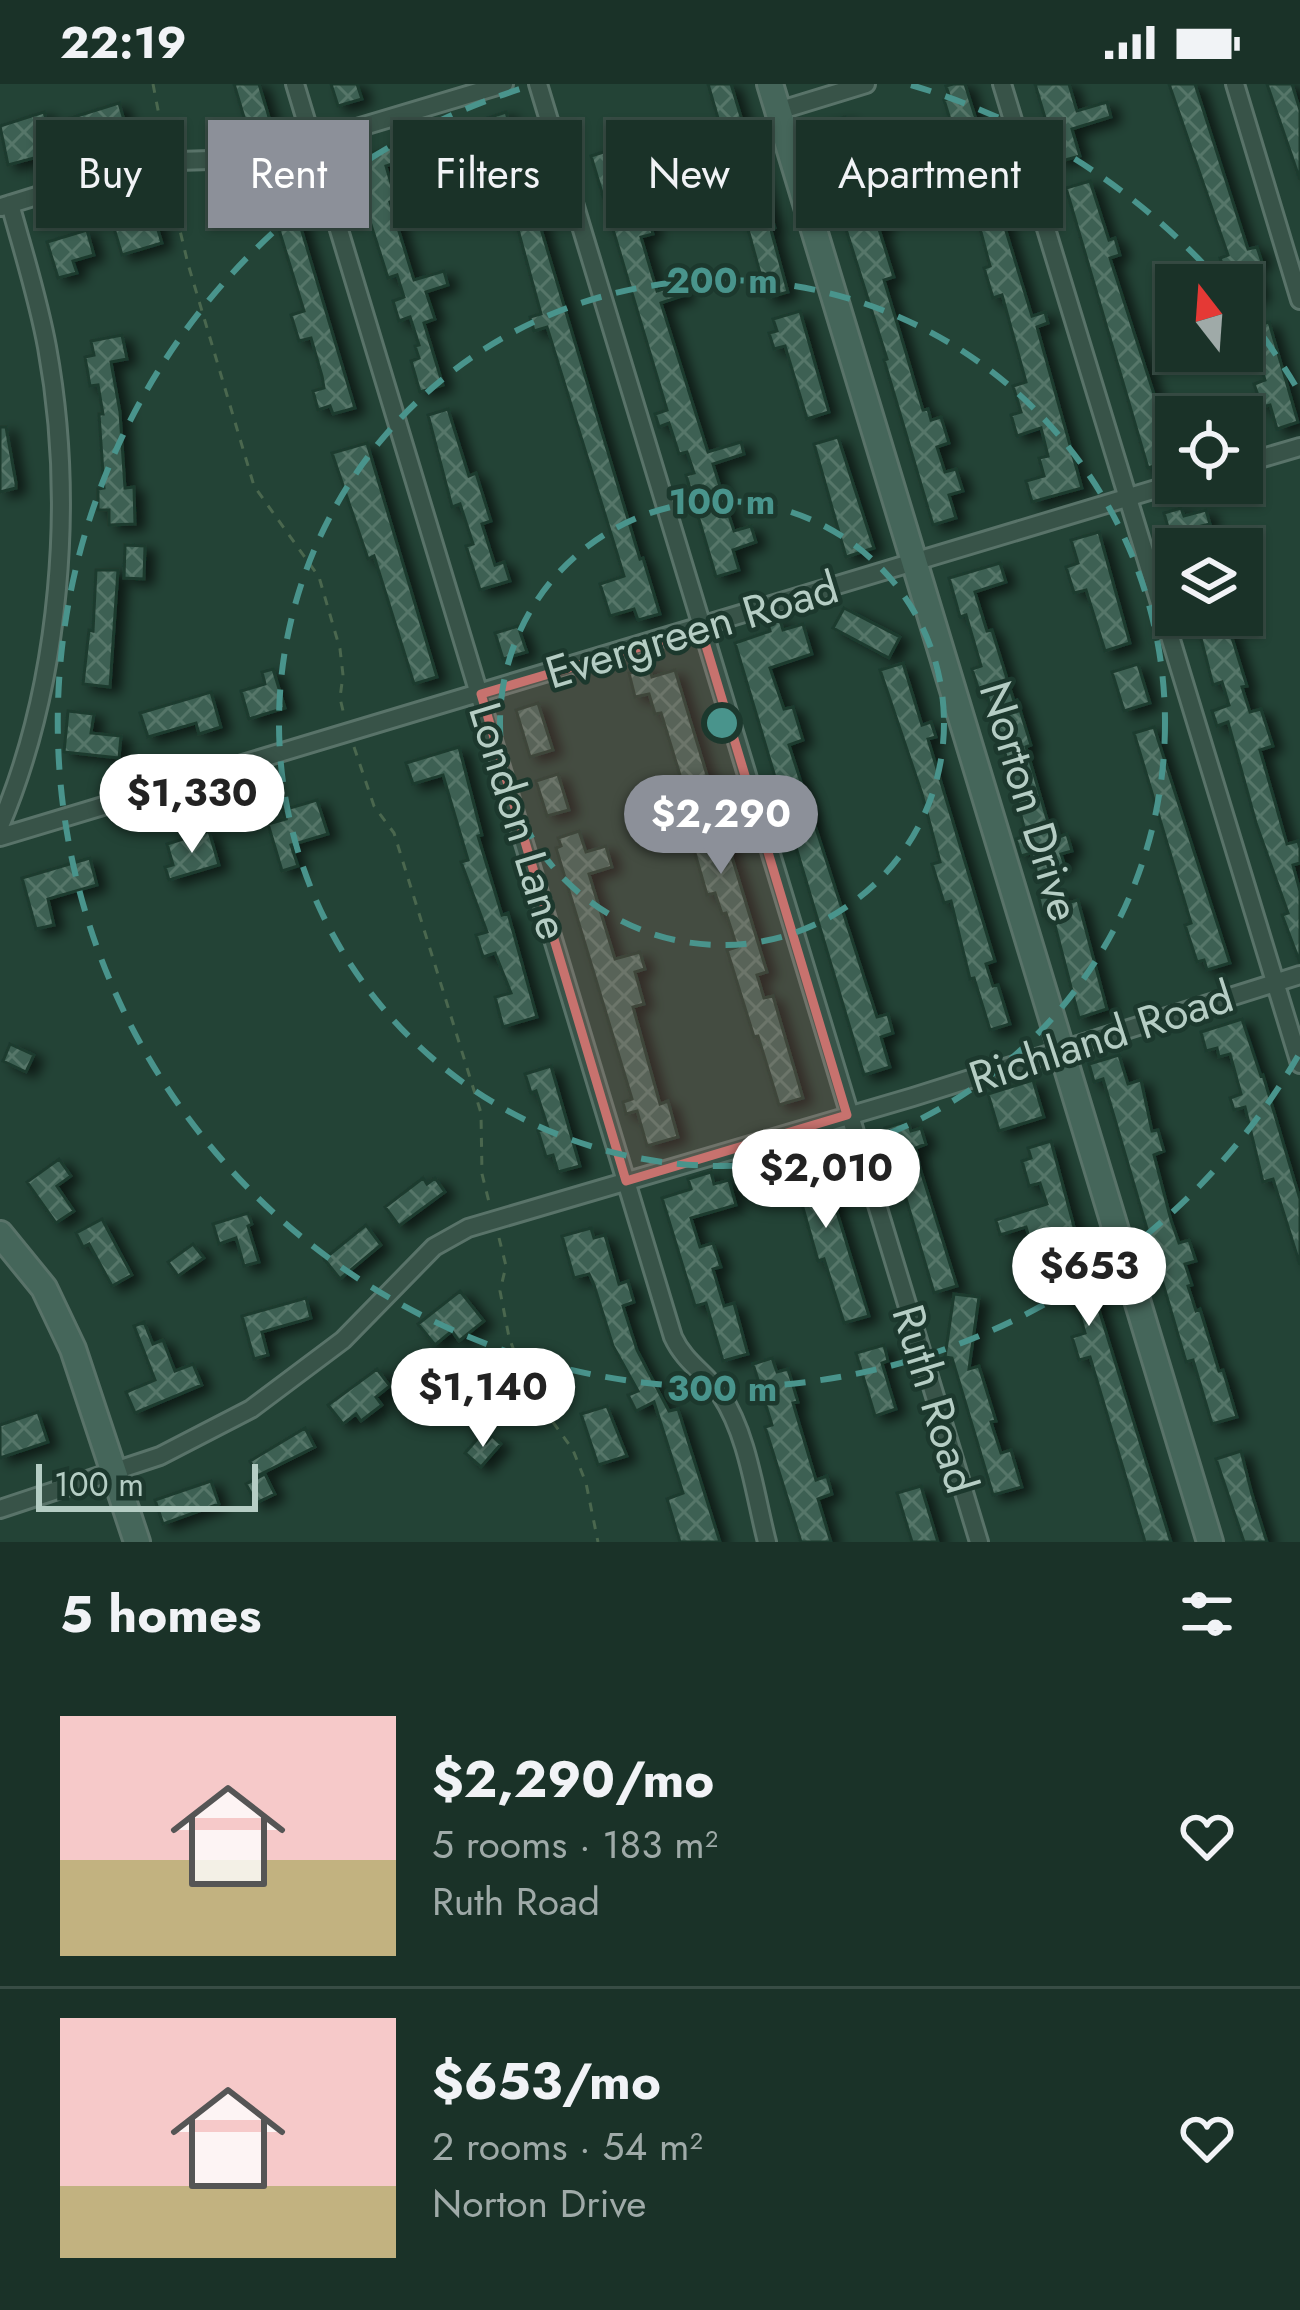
<!DOCTYPE html>
<html lang="en">
<head>
<meta charset="utf-8">
<style>
  body { margin:0; font-family:Jost,sans-serif; background:#233a30; color:#f1f3f6; height:100vh; display:flex; flex-direction:column; font-size:45px; white-space:nowrap }
  * { box-sizing:border-box; margin:0 }
  p { font-size:39px; color:#9faaa8 }
  .icon { flex:none; width:66px; height:66px; fill:none; stroke:currentColor; stroke-width:2; stroke-linecap:round; stroke-linejoin:round }
  .map { position:relative; height:1458px; overflow:hidden }
  .sheet { display:flex; flex-direction:column; background:#1a3228; flex:1 }
  .sheet>* { flex:none }
  .top-card { position:absolute; left:36px; top:36px; width:1230px; height:108px; display:flex; gap:24px }
  .needle { width:78px; rotate:343deg }
  .fabs { position:absolute; left:1155px; top:180px; display:grid; gap:24px }
  .fabs a { display:grid; place-items:center; width:108px; height:108px; border-radius:0px; background:#1a3228; box-shadow:0 3px 9px #0004,0 0 0 3px #384d45; font-size:60px }
  .scale { position:absolute; left:36px; bottom:30px; width:222px; box-sizing:border-box; padding-left:12px; border:6px solid #b5cdc4; border-top:0; font-size:33px; line-height:42px; white-space:nowrap; color:#b5cdc4; -webkit-text-stroke:9px #1c382d; paint-order:stroke }
  .price { position:absolute; translate:-50% -102px; padding:0 27px; border-radius:42px; background:#fff; color:#222; font-size:39px; line-height:78px; filter:drop-shadow(0 3px 6px #0008) }
  .price::after { content:''; position:absolute; left:50%; top:72px; width:36px; height:27px; margin-left:-18px; background:inherit; clip-path:polygon(0 0,100% 0,50% 100%) }
  .price.selected { background:#8c9099; color:#fff }
  ul { padding:0; list-style:none }
  li { display:flex; align-items:center; gap:36px; height:300px; padding:0 60px }
  li+li { border-top:3px solid #384d45 }
  li span { display:grid; place-items:center; flex:none; width:336px; height:240px; border-radius:0px; color:#555 }
  li>.icon { margin-inline-start:auto }
  span .icon { width:144px; height:144px; fill:#fffc; stroke-width:1 }
  li b { font-size:51px }
  h2 { display:flex; justify-content:space-between; align-items:center; height:144px; padding:0 60px; font-size:51px }
  .pill { padding:0 42px; border-radius:0px; background:#1a3228; box-shadow:0 3px 9px #0004,0 0 0 3px #384d45; font-size:42px; line-height:108px }
  .pill.selected { background:#8c9099; color:#fff }
  .status { display:flex; justify-content:space-between; align-items:center; height:84px; padding:0 60px; background:#1a3228; direction:ltr }
  .status svg { height:33px; fill:currentColor }
  .map>svg:first-child { display:block }
  .building { fill:url(#building-cross-hatch); stroke:#1e3a2f; stroke-width:3; filter:url(#shadow) }
  .lines { fill:none; stroke-linecap:round; stroke-linejoin:round }
  .street-casing { stroke:#597369; stroke-width:22 }
  .secondary-casing { stroke:#597369; stroke-width:30 }
  .path { stroke:#4a674e; stroke-width:3; stroke-dasharray:9 9; stroke-linecap:butt }
  .street { stroke:#385348; stroke-width:16 }
  .secondary { stroke:#45665a; stroke-width:24 }
  .marked { fill:#c7726e; fill-opacity:0.2; stroke:#c7726e; stroke-width:9; stroke-linejoin:round }
  .ring { fill:none; stroke:#49948c; stroke-width:6; stroke-dasharray:21 15 }
  .labels { text-anchor:middle; dominant-baseline:central; stroke-width:9; stroke-linejoin:round; paint-order:stroke }
  .street-label { font-size:45px; fill:#b5cdc4; stroke:#1c382d }
  .centre { fill:#49948c; stroke:#1c382d; stroke-width:6 }
  .ring-label { font-size:36px; text-anchor:middle; font-weight:bold; fill:#49948c; stroke:#1c382d; stroke-width:9; stroke-linejoin:round; paint-order:stroke }
</style>
</head>
<body>
<div class="status"><b>22:19</b><svg viewBox="0 0 49 12"><path d="M0 12V9h3v3zM5 12V6h3v6zM10 12V3h3v9zM15 12V0h3v12zM26 1h20v11H26zM47 4h2v5h-2z"/></svg></div>
<div class="map">
<svg width="1300" height="1458" viewBox="0 0 1300 1458">
  <defs>
    <pattern id="building-cross-hatch" width="8" height="8" patternUnits="userSpaceOnUse" patternTransform="scale(3)"><rect width="8" height="8" fill="#3d6152"/><path d="M0 0l8 8M0 8l8-8" fill="none" stroke="#577669"/></pattern>
    <filter id="shadow"><feDropShadow dx="9" dy="5" stdDeviation="6" flood-color="#0009"/></filter>
  </defs>
  <rect width="100%" height="100%" fill="#234336"/>
  <!-- building -->
  <path class="building" d="M234,0H259L272,43L249,50Z
    M331,0H357L362,15L338,22Z
    M708,0H731L775,144L771,146L788,208L767,214L742,124L716,132L710,115L737,107L734,97L736,96Z
    M953,0H965L981,51L977,52L1032,232L1045,228L1048,239L1037,243L1082,404L1032,418L1026,397L1044,392L1039,374L1048,372L1041,344L1017,352L1011,331L1021,328L1013,302L1026,298L1002,211L993,214L984,184L990,182L965,88L955,91L951,78L959,76L955,66L959,65L944,16L950,14L946,2Z
    M1035,0H1069L1077,27L1107,18L1111,33L1072,45L1080,72L1058,78Z
    M1169,0H1195L1248,165L1257,163L1262,178L1251,182L1260,211L1242,217V201H1229L1220,174L1228,171Z
    M1267,0H1292L1300,26V96Z
    M119,19L128,49L8,81L0,42L44,28L48,41Z
    M506,28L640,475L643,474L660,530L638,536L634,525L610,532L600,500L624,492L547,243L534,247L530,233L541,230L511,120L501,123L497,111L507,107L485,35Z
    M845,33L856,72L846,75L851,89L830,96L814,42Z
    M410,57L415,73L386,82L396,116L390,118L414,196L444,187L448,201L426,208L435,235L424,239L443,301L420,308L411,277L419,274L415,262L419,261L410,233L399,237L393,217L404,213L397,191L388,194L350,75Z
    M613,65L632,128L645,124L653,150L641,153L657,207L682,199L685,211L661,219L708,368L741,358L744,370L713,380L734,447L751,442L756,458L733,466L739,486L716,493L686,391L694,389L687,368L679,370L669,339L659,343L655,330L667,326L591,72Z
    M286,94L355,324L333,330L330,322L318,326L313,307L324,304L322,292L311,254L299,257L291,231L304,227L265,100Z
    M1090,97L1109,156L1115,154L1120,171L1110,174L1175,375L1148,384L1066,104Z
    M875,105L886,140L878,142L894,193L884,196L904,262L923,326L928,325L931,336L941,333L949,359L937,363L945,388L956,385L963,407L949,411L956,434L933,441L884,276L887,275L843,136L861,130L855,111Z
    M151,123L162,159L122,171L113,141L131,136L129,129Z
    M87,146L94,171L73,177L77,189L58,194L47,158Z
    M800,227L829,328L807,335L785,262L774,265L769,249L777,247L773,235Z
    M1269,238L1298,338L1277,345L1270,321L1262,323L1254,300L1265,296L1249,244Z
    M122,251L127,275L111,278L120,328L125,404L134,403L135,440L109,441V426H98V405L104,404L99,330H103L98,301L90,302L85,273L94,271L91,257Z
    M448,325L469,392L476,389L491,437L482,440L495,481L504,478L510,497L480,506L466,462L473,460L460,420L452,423L428,331Z
    M0,343H6L16,399V404L0,408Z
    M838,353L874,464L846,473L814,360Z
    M367,359L437,593L414,600L374,472L368,475L332,369Z
    M1181,424L1184,432L1206,426L1210,440L1197,443L1203,465H1174L1164,429Z
    M1099,448L1130,559L1105,567L1086,506L1074,509L1066,483L1078,479L1071,456Z
    M125,461L145,462L144,495L124,494Z
    M1000,479L1006,498L975,508L987,547L992,546L1014,617L1017,616L1031,661L1026,663L1050,745L1053,744L1056,754L1067,750L1072,767L1061,770L1065,782L1037,790L1031,769L1021,772L1016,755L1026,752L1009,682L985,605L979,607L972,585L981,582L966,531L960,533L949,494Z
    M96,486H118L110,603L83,600L89,546L93,547Z
    M844,524L900,553L889,574L833,544Z
    M1195,531H1218L1224,549L1230,547L1247,602L1242,603L1250,628L1261,625L1273,662L1260,666L1287,760L1298,757L1300,764V779L1293,781L1300,807V879L1282,831L1288,829L1256,739L1228,638L1217,642L1212,627L1229,621L1222,598L1213,601Z
    M780,536L783,546L803,540L812,570L770,584L784,625L793,623L803,656L789,661L877,933L888,930L893,949L881,953L890,983L864,991L735,559L770,547L768,540Z
    M518,542L527,568L503,575L495,549Z
    M903,579L922,641L931,638L936,653L928,655L995,877L986,880L993,902L998,901L1010,940L990,946L974,894L970,895L951,817L944,819L932,780L940,778L922,710L880,586Z
    M1138,580L1150,619L1124,627L1112,588Z
    M649,583L652,593L675,586L767,888L757,891L764,914L773,912L803,1014L779,1021L758,952L754,953L727,866L737,863L726,829L722,830L715,809L707,811L682,724L693,721L687,699L683,701L661,629L655,630L649,610L635,613L629,589Z
    M273,585L285,624L249,635L241,607L265,600L262,588Z
    M211,608L221,643L199,650L196,639L148,653L140,629Z
    M538,619L553,666L530,673L516,626Z
    M68,627L94,630L91,649L121,652L119,674L64,668Z
    M1154,643L1230,879L1207,886L1204,876L1197,878L1185,841L1191,839L1134,649Z
    M459,663L482,751L478,752L502,831L508,829L537,933L503,943L495,913L511,909L495,869L483,873L476,851L487,848L461,778L468,776L443,691L413,700L406,679Z
    M558,690L569,726L547,732L536,697Z
    M317,716L328,750L291,761L298,782L282,787L268,740L286,735L283,726Z
    M209,747L219,781L169,796L165,783L173,781L167,760Z
    M579,747L586,768L606,762L612,783L589,790L615,875L640,868L645,885L635,888L644,920L633,923L660,1020L668,1017L678,1053L647,1062L637,1027L626,1030L623,1018L632,1015L556,764L561,762L558,754Z
    M90,774L97,801L48,815L54,841L36,845L22,794Z
    M1064,808L1067,819L1078,816L1107,925L1079,934L1052,830L1043,832L1039,814Z
    M1242,935L1261,992L1263,991L1300,1115V1181L1273,1095L1263,1098L1245,1023L1234,1026L1230,1014L1241,1010L1230,970L1219,973L1217,964L1206,967L1201,948Z
    M10,960L34,971L26,988L3,977Z
    M1119,971L1128,1000L1141,996L1152,1047L1158,1046L1164,1067L1154,1071L1171,1136L1179,1159L1189,1156L1196,1177L1185,1180L1192,1201L1188,1202L1196,1227L1200,1225L1219,1287L1223,1286L1237,1333L1212,1340L1193,1276L1186,1278L1103,995L1094,998L1089,980Z
    M551,982L580,1082L558,1088L553,1071L546,1073L538,1047L548,1044L536,1007L531,1009L525,990Z
    M1033,996L1044,1033L999,1047L988,1010Z
    M908,1037L911,1047L921,1044L926,1060L916,1064L920,1084L957,1202L934,1209L885,1044Z
    M1051,1057L1079,1161L1171,1458H1145L1090,1273L1079,1276L1072,1253L1085,1249L1075,1215L1066,1218L1059,1196L1069,1193L1061,1167L1057,1168L1053,1156L1032,1162L1026,1143L1000,1151L996,1136L1047,1120L1040,1099L1029,1102L1022,1077L1031,1074L1028,1064Z
    M818,1066L869,1232L844,1239L824,1175L818,1177L794,1092L779,1097L774,1080Z
    M59,1075L71,1092L57,1102L74,1127L56,1139L27,1098Z
    M711,1088L714,1100L729,1096L736,1121L691,1134L700,1163L713,1159L721,1183L713,1185L724,1222L734,1219L748,1270L723,1277L706,1219L695,1222L662,1114L691,1105L688,1095Z
    M423,1094L427,1100L435,1094L445,1108L399,1142L385,1123Z
    M248,1129L252,1140L248,1142L259,1178L244,1182L236,1154L219,1160L213,1140Z
    M102,1135L132,1191L112,1202L89,1160L83,1163L76,1149Z
    M366,1141L381,1161L340,1195L324,1175Z
    M591,1144L594,1154L605,1151L619,1200L628,1197L634,1218L623,1222L637,1266L669,1327L678,1325L720,1458H680L667,1415L683,1409L654,1318L636,1327L628,1311L638,1307L613,1262L594,1201L589,1190L574,1194L562,1152Z
    M193,1160L204,1174L178,1192L168,1178Z
    M460,1207L484,1237L459,1257L452,1247L435,1261L418,1240Z
    M954,1210L979,1213L969,1285L979,1282L996,1337L991,1338L1001,1369L1011,1366L1022,1403L993,1411L952,1274L945,1273Z
    M306,1214L311,1234L262,1248L268,1271L254,1275L242,1232Z
    M144,1238L153,1260L163,1256L175,1287L193,1280L202,1301L135,1329L126,1308L155,1296L134,1242Z
    M884,1261L888,1277L882,1279L896,1325L875,1332L856,1269Z
    M772,1274L777,1288L788,1285L798,1318L793,1319L816,1396L827,1392L832,1410L818,1415L831,1458H801L765,1343L772,1341L753,1280Z
    M377,1285L390,1302L376,1313L382,1321L361,1337L356,1330L343,1340L328,1321Z
    M607,1322L627,1372L598,1381L581,1330Z
    M38,1328L48,1358L0,1374V1341Z
    M305,1344L315,1363L257,1392L250,1377Z
    M492,1352L501,1360L481,1383L465,1369L479,1353L486,1359Z
    M1241,1367L1252,1410L1267,1458H1244L1216,1375Z
    M265,1390L275,1410L256,1419L246,1400Z
    M211,1397L219,1420L163,1440L155,1416Z
    M921,1402L938,1458H912L897,1409Z"/>
  <g class="lines">
    <!-- street casing -->
    <g class="street-casing">
      <path id="street" d="M295,0L673,1253C685,1279 706,1289 721,1311C748,1351 755,1412 767,1458
        M538,0L979,1458
        M1002,0L1300,980
        M1235,0L1300,216
        M778,27L866,0
        M1,123L146,78L242,75L270,70L504,0
        M1242,380L1300,363
        M0,742C61,598 75,416 47,263C38,214 23,167 10,120
        M0,753L1176,399
        M0,1425L160,1372L251,1325L343,1256L434,1163L468,1144L913,1013L1300,891"/>
    </g>
    <!-- secondary casing -->
    <g class="secondary-casing">
      <path id="secondary" d="M770,0L1210,1458
        M0,1150L44,1204L73,1265L137,1458"/>
    </g>
    <!-- path -->
    <path class="path" d="M153,0L165,62
      M168,96L188,180L254,402L319,493L340,565L343,591L340,614L344,631
      M354,663L374,722L394,749L481,1029L482,1090L490,1122
      M499,1154L506,1182L500,1207L509,1253L527,1302L573,1366L586,1399L598,1458"/>
    <!-- street -->
    <use href="#street" class="street"/>
    <!-- secondary -->
    <use href="#secondary" class="secondary"/>
  </g>
  <!-- marked area -->
  <path class="marked" d="M701,545L847,1031L626,1097L481,610Z"/>
  <!-- distance rings -->
  <g class="ring">
    <circle cx="722" cy="639" r="222"/>
    <circle cx="722" cy="639" r="443"/>
    <path d="M1298 972A665 665 0 1 1 533 1M911 1A665 665 0 0 1 1220 198M1242 225A665 665 0 0 1 1298 306"/>
  </g>
  <g class="labels">
    <!-- street labels -->
    <g class="street-label">
      <text transform="translate(692 546) rotate(-17)">Evergreen Road</text>
      <text transform="translate(1030 717) rotate(73)">Norton Drive</text>
      <text transform="translate(519 737) rotate(73)">London Lane</text>
      <text transform="translate(1101 953) rotate(-18)">Richland Road</text>
      <text transform="translate(935 1315) rotate(73)">Ruth Road</text>
    </g>
  </g>
  <circle cx="722" cy="639" r="18" class="centre"/>
  <g class="ring-label">
    <text x="722" y="209">200 m</text>
    <text x="722" y="430">100 m</text>
    <text x="722" y="1317">300 m</text>
  </g>
</svg>
<div class="fabs">
<a><svg class="needle" viewBox="-14 -14 28 28"><path d="M0-13l5 13h-10z" fill="#e53935"/><path d="M0 13l5-13h-10z" fill="#9faaa8"/></svg></a>
<a><svg class="icon" aria-label="locate" viewBox="0 0 24 24"><circle cx="12" cy="12" r="6"/><path d="M12 2v4M12 18v4M2 12h4M18 12h4"/></svg></a>
<a><svg class="icon" aria-label="layers" viewBox="0 0 24 24"><path d="M12 4l9 5-9 5-9-5zM3 14l9 5 9-5"/></svg></a>
</div>
<div class="scale">100 m</div>
<b class="price" style="left:192px;top:772px">$1,330</b>
<b class="price selected" style="left:721px;top:793px">$2,290</b>
<b class="price" style="left:826px;top:1147px">$2,010</b>
<b class="price" style="left:1089px;top:1245px">$653</b>
<b class="price" style="left:483px;top:1366px">$1,140</b>
<div class="top-card">
<a class="pill">Buy</a>
<a class="pill selected">Rent</a>
<a class="pill">Filters</a>
<a class="pill">New</a>
<a class="pill">Apartment</a>
</div>
</div>
<section class="sheet">
<h2>5 homes<svg class="icon" aria-label="filters" viewBox="0 0 24 24"><path d="M4 7h16M4 17h16"/><circle cx="9" cy="7" r="2"/><circle cx="15" cy="17" r="2"/></svg></h2>
<ul>
<li><span style="background:linear-gradient(#f6c9c9 60%,#c2b280 0)"><svg class="icon" aria-label="home" viewBox="0 0 24 24"><path d="M3 11l9-7 9 7M6 9v11h12V9"/></svg></span><div><b>$2,290/mo</b><p>5 rooms · 183 m²</p><p>Ruth Road</p></div><svg class="icon" aria-label="heart" viewBox="0 0 24 24"><path d="M12 20l-8-8c-3-5 5-10 8-4 3-6 11-1 8 4z"/></svg></li>
<li><span style="background:linear-gradient(#f6c9c9 70%,#c2b280 0)"><svg class="icon" aria-label="home" viewBox="0 0 24 24"><path d="M3 11l9-7 9 7M6 9v11h12V9"/></svg></span><div><b>$653/mo</b><p>2 rooms · 54 m²</p><p>Norton Drive</p></div><svg class="icon" aria-label="heart" viewBox="0 0 24 24"><path d="M12 20l-8-8c-3-5 5-10 8-4 3-6 11-1 8 4z"/></svg></li>
</ul>
</section>
</body>
</html>
